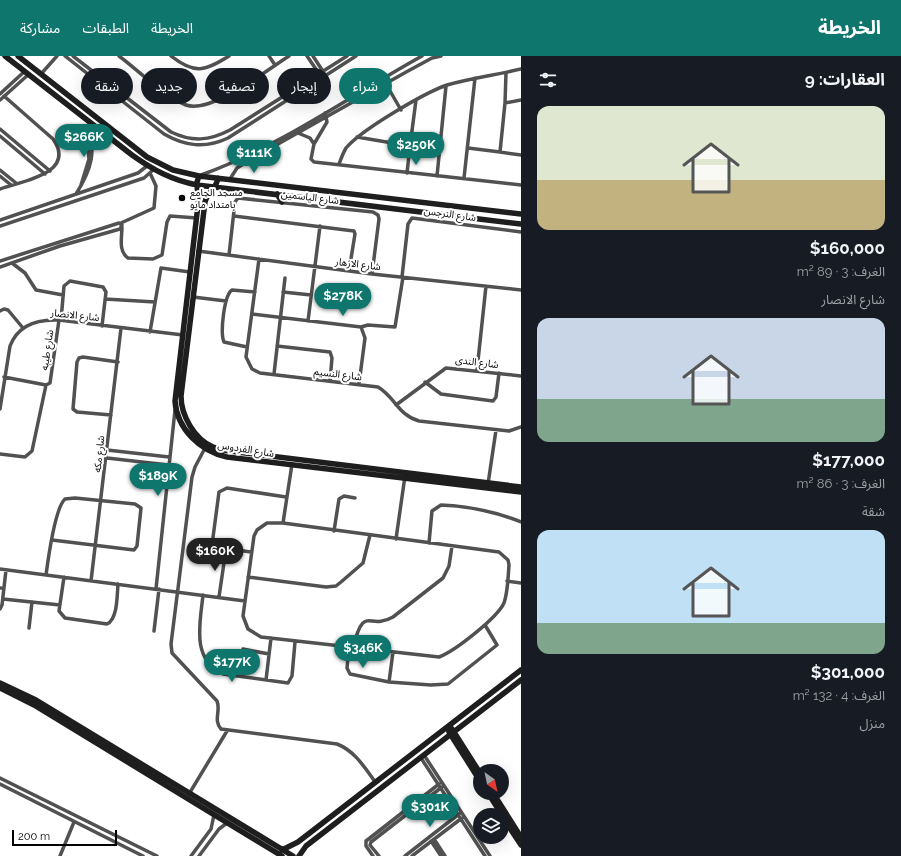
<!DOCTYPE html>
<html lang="ar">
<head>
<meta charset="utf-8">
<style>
  body { margin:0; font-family:Raleway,"Noto Sans Arabic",sans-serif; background:#242831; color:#f1f3f6; direction:rtl; height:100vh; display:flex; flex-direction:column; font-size:15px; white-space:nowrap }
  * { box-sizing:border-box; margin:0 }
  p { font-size:13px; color:#9ea1a6 }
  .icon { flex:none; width:22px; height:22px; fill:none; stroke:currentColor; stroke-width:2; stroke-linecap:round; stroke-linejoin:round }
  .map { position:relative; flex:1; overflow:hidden; direction:ltr }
  .details { display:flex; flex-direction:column; background:#171b24; width:380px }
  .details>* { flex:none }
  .guide { position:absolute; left:12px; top:12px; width:380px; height:36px; direction:rtl; display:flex; gap:8px }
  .needle { width:26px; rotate:147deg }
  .tools { position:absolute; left:473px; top:708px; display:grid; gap:8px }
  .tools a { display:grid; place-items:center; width:36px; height:36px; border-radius:50%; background:#171b24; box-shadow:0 4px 16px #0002; font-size:20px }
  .scale { position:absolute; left:12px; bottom:10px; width:105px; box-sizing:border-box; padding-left:4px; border:2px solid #000; border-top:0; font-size:11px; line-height:14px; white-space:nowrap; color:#000; -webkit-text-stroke:3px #fff; paint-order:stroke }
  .price { position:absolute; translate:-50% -34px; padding:0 9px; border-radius:14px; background:#0f766e; color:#fff; font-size:13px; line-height:26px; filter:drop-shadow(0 1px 2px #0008) }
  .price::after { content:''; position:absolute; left:50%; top:24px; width:12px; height:9px; margin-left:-6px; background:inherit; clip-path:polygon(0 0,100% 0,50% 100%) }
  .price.selected { background:#222; color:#fff }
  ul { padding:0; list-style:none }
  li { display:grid; align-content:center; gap:8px; height:212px; padding:0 16px }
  li span { display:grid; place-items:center; height:124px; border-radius:12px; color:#555 }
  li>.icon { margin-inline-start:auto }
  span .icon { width:72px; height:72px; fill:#fffc; stroke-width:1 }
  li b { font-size:17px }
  h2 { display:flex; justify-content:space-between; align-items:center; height:48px; padding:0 16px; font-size:17px }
  .tag { padding:0 14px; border-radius:18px; background:#171b24; box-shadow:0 4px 16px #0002; font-size:14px; line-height:36px }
  .tag.selected { background:#0f766e; color:#fff }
  header { display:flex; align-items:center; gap:24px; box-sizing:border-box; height:56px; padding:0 20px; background:#0f766e; color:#fff }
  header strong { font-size:19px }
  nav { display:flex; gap:22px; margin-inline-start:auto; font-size:14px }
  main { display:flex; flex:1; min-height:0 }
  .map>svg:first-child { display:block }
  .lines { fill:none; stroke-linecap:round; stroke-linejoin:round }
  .street { stroke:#515151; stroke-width:3.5 }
  .secondary { stroke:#1e1e1e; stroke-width:5.5 }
  .poi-dot { fill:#000; stroke:#fff; stroke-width:1.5 }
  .labels { text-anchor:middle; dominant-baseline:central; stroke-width:4; stroke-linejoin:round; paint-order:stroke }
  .poi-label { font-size:10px; fill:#000; stroke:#fff; text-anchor:start }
  .street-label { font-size:10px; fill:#000; stroke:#fff }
</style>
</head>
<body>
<header>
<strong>الخريطة</strong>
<nav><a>الخريطة</a><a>الطبقات</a><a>مشاركة</a></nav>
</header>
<main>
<section class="details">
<h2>العقارات: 9<svg class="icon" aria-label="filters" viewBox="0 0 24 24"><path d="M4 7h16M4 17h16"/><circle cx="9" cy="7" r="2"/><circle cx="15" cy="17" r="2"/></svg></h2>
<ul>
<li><span style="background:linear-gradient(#dfe7d0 60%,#c2b280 0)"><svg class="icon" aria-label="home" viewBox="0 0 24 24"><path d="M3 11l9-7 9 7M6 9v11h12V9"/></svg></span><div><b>$160,000</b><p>الغرف: 3 · 89 m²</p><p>شارع الانصار</p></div></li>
<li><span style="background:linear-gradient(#c9d6e8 65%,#7fa58c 0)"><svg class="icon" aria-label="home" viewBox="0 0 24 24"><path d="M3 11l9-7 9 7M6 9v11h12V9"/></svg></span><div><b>$177,000</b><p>الغرف: 3 · 86 m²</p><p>شقة</p></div></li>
<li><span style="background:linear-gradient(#bfe0f5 75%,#7fa58c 0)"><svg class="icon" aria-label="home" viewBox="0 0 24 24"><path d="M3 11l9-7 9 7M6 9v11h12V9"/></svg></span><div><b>$301,000</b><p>الغرف: 4 · 132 m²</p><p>منزل</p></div></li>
</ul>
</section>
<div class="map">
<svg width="521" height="800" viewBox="0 0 521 800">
  <rect width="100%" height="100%" fill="#fff"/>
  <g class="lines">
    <!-- street -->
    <path class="street" d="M65,0L164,78C185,90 205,93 228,82L356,0
      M73,0L171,76C192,86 209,85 230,74L347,0
      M119,0C138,14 165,41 186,49C211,58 267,14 289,0
      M171,0C195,19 205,15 229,0
      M269,0L275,9
      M307,0L322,22
      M313,0L324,17
      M506,17L505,47L521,44
      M41,18L57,0
      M386,28L401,54
      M0,38L25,15
      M0,44L29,18
      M325,57L327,66L314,88L311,103L314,106L521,129
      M0,73L50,115
      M298,77L310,82L314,88
      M0,80L45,118
      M357,81L410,90L416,44
      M468,92L500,96L505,47
      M500,96L521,99
      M339,108C341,103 343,97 346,92C361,74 424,37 447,29C471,22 496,19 521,13
      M0,114L16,127
      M407,117L410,90
      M201,119C279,91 350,40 422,0
      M0,120L11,129
      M437,120L446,30
      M464,122L475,22
      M230,123L237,112L253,102L408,15L432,2L441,0
      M81,129L89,103L87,83L91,78
      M0,133C23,125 77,117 53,83L4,40
      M76,138C93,111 95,97 89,66
      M234,160L354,175L355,178L349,215
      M0,164L138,117L147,110
      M121,167L154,152L156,130L150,117
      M0,170L144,122L153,114
      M122,171C122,181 118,195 128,202L153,203L162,199L167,166L170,160L197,162
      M198,195L372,218L521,234
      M229,199L235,146L238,142L373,156L378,159L379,163L372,218
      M259,203L246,301L252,313L260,317L378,331C395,341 398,359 419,365L509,375L521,371
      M0,205L119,167L122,169L120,173L60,190L0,211
      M12,207L25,217L36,234L63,239
      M402,221L408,168L412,162L521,176
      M283,236L311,239
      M193,241L226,245
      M105,243L155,246
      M0,255L4,253L8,254L23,272
      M252,258L361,271L365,282L359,328
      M61,264L64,230L70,225L103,231L106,236L102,270
      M308,265L320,170
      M361,271L368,269L395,271L403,221
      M150,276L161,212L190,216
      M277,290L330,296L332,302L330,325
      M247,291L224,286C220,277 224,239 232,234L255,236
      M477,314L486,230
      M274,318L285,222
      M4,321L46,329L50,327L59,264
      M425,326L441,338L493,345L496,341L499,317
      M396,349L446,312L521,320
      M0,353L10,290C18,269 38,263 59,264L183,279
      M111,359L77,356L73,353L77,306L79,302L83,301L118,306
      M107,394L169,401
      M204,394L195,411L192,421L171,588L172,597L217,645C221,655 213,664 221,673L337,688C355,695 365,712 376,727
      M0,398L25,401L32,395L46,329
      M107,402L168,409
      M488,428L496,374
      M267,467H283L499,496L508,504L509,509C508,521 508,536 504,547C497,562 455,595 439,601L261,581L248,573L243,560L254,480L257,474Z
      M283,467L292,408
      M334,475L339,443L344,440L355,442
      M396,483L405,420
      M429,487L432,455L441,449C468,450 496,456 521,466
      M251,496L215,491L212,489L219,436L227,432L286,441
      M0,513L245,545
      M46,519C48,504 55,452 65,443L75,442L135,448L141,452L137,490L134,494L52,484
      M64,521L59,555L65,562L107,568C118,563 117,538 118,528
      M248,521L326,531L336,530L341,526L363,507L370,479
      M91,525L121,272
      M507,525L521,527
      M0,532H1
      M156,533L175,354
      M203,539C200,568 191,603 223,618L288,627L292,620L295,586
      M219,541L226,493
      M3,543L60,549
      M0,553L2,549L6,514
      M29,572L32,546
      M154,575L159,533
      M349,591L347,612L350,618L389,626
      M353,591C365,547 368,575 393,561L443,522L449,510L452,490
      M243,593L269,598
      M393,596L389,626L431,629L448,628L497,589L485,569
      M266,624L271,582
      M424,699L490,800
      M421,702L485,800
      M0,722L157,800
      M0,728L143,800
      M189,738L227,675
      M434,783L445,800
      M431,785L441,800
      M60,800L74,766
      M191,800L211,773L214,759
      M199,800L219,773L227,767
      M373,800L366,790V785L439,728
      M379,800L370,789L371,786L442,731
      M405,800L459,758
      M412,800L462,762"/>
    <!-- secondary -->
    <path class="secondary" d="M5,0L132,99C153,114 172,124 197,129L521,168
      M18,0L147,101L173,114L199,120L521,158
      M199,120L197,126L198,149L175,345C177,373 200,395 227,401L521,436
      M218,122C217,132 207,136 205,146L181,340C181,359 194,383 213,391C220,394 229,395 237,396L521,431
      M277,138L282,146
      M0,627L36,644L293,800
      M0,632L34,649L282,800
      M452,673L480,717
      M449,676L480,725
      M488,737L502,759
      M493,737L521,781
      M502,760L521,789
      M282,794L298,786L521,614
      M299,800L306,790L521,624"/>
  </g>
  <!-- markers -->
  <circle class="poi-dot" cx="182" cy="142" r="4"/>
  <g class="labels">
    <!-- poi labels -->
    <g class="poi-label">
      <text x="190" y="136">مسجد الجامع<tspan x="190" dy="12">بامتداد مايو</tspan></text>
    </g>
    <!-- street labels -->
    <g class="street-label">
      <text transform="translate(310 141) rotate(7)">شارع الياسمين</text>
      <text transform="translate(450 158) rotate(8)">شارع النرجس</text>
      <text transform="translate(358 208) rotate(7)">شارع الازهار</text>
      <text transform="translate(75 259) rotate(6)">شارع الانصار</text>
      <text transform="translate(47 294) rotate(-82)">شارع طيبه</text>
      <text transform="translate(477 306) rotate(7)">شارع الندى</text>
      <text transform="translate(338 318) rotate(7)">شارع النسيم</text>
      <text transform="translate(246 393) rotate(9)">شارع الفردوس</text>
      <text transform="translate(99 398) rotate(-84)">شارع مكه</text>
    </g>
  </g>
</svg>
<div class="tools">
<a><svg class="needle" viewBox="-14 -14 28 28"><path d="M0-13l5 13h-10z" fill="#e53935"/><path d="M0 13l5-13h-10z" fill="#9ea1a6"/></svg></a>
<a><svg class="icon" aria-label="layers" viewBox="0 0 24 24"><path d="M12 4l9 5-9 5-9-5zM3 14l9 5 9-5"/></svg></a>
</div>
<div class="scale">200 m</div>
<b class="price" style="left:84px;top:102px">$266K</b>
<b class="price" style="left:416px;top:110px">$250K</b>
<b class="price" style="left:254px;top:118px">$111K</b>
<b class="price" style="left:343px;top:261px">$278K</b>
<b class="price" style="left:158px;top:441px">$189K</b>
<b class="price selected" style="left:215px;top:516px">$160K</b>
<b class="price" style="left:363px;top:613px">$346K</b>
<b class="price" style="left:232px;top:627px">$177K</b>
<b class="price" style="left:430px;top:772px">$301K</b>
<div class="guide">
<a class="tag selected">شراء</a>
<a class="tag">إيجار</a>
<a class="tag">تصفية</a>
<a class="tag">جديد</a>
<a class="tag">شقة</a>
</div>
</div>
</main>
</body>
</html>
